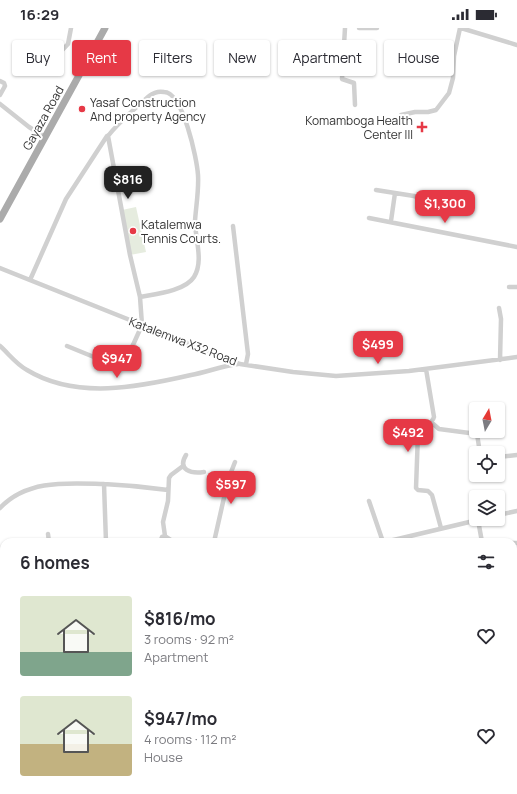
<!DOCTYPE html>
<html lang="en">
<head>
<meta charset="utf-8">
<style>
  body { margin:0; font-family:Manrope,sans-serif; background:#f7f7f7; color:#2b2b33; height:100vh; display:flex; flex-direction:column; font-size:15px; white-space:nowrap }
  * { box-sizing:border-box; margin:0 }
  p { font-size:13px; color:#7c7c81 }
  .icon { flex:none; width:22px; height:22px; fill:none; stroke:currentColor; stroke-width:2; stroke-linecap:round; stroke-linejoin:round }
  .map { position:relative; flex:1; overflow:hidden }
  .drawer { position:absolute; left:0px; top:510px; width:517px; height:256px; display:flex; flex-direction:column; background:#fff; border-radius:12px 12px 0 0; box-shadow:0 1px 3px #0004 }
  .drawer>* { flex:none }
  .guide { position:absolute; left:12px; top:12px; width:493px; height:36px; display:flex; gap:8px }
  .needle { width:26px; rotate:10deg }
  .fabs { position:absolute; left:469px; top:374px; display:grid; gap:8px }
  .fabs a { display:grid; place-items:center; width:36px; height:36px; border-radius:4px; background:#fff; box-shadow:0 1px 3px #0004; font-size:20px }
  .price { position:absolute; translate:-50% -34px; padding:0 9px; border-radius:8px; background:#e63946; color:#fff; font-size:13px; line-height:26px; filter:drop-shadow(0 1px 2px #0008) }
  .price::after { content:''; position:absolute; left:50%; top:24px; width:12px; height:9px; margin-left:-6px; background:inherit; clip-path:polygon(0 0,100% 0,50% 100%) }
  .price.on { background:#222; color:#fff }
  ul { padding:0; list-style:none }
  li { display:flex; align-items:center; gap:12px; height:100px; padding:0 20px }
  li span { display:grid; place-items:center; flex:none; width:112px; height:80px; border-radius:4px; color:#555 }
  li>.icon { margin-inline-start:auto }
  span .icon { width:48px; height:48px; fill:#fffc; stroke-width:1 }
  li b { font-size:17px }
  h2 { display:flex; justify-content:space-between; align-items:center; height:48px; padding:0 20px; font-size:17px }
  .tag { padding:0 14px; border-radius:4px; background:#fff; box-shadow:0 1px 3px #0004; font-size:14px; line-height:36px }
  .tag.on { background:#e63946; color:#fff }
  .status { display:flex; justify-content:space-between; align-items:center; height:28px; padding:0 20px; background:#fff; direction:ltr }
  .status svg { height:11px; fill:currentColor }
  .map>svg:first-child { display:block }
  .green { fill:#e6ecdf }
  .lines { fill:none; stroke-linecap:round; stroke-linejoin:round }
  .street { stroke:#d0d0d0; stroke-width:4.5 }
  .primary { stroke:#ababab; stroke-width:7 }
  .poi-dot { fill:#e63946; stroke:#fff; stroke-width:1.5 }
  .labels { text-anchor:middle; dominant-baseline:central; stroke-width:4; stroke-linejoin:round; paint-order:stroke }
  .poi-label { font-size:12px; fill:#333; stroke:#fff; text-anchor:start }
  .street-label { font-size:12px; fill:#333; stroke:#fff }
</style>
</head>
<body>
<div class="status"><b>16:29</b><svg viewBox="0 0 49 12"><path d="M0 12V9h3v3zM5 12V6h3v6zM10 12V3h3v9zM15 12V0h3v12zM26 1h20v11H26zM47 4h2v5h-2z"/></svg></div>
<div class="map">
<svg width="517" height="766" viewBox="0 0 517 766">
  <rect width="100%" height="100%" fill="#fff"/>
  <!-- green -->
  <path class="green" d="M136,179L146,224L130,227L122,182Z"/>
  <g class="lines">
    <!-- street -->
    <path class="street" d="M345,0L342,51L354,55L355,77
      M359,0H377
      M461,0L517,17
      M50,35L68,16L71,0
      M0,53L4,55L5,58L0,67
      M0,76L29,99L45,109
      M401,87L415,84H428L436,82L449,65L453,50L454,28L460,0
      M376,162L395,165
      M369,190L517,219
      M391,193L395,165L414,168L427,172
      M233,198L248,326L246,336
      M0,240L240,336L293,344L336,348L409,343L517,329
      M30,252L66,171L107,108
      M509,259H517
      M499,280L501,291L500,332
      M0,318C9,326 16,336 27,342C76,372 139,359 191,347C207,344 222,338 238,336
      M67,318L111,336L116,338L122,336L133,317L142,297L140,269L130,227L108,108C117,96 129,86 140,76C143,74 146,70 149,68C153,65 159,63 164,64C183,64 197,131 198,147C199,162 196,178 195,193C195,211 204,233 194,249C185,263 156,266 140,269
      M426,341L434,389C432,397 422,398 418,405L416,460L418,462L428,463L432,467L441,500
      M431,394L439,401L477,406L480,425
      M186,427C177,442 191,446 204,444
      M498,429L517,427
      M104,456L106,514
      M369,473L382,511L385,514L482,491
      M0,480C27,451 68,455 104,456C126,457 147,459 168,462
      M498,487L517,483
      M478,492L482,514
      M48,506L49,514
      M165,508L163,494L168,473L169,450L171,447L183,438
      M165,508L174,514
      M160,514L162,509L165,508
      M214,514L228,452L235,434
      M513,515H517
      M0,579L4,582
      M513,635L517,634
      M513,686H517
      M513,698H517
      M0,758H4
      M34,762L35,766
      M92,762V766
      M272,762L273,766
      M158,766V762
      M209,766L210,762"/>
    <!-- primary -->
    <path class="primary" d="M0,191L105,0"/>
  </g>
  <!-- markers -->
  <g class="poi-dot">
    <circle cx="82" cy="81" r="4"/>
    <path d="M420 93h4v4h4v4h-4v4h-4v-4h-4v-4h4z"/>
    <circle cx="133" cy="203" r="4"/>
  </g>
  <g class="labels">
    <!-- poi labels -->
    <g class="poi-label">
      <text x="90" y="74">Yasaf Construction<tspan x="90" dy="14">And property Agency</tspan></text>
      <text x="413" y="92" text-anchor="end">Komamboga Health<tspan x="413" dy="14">Center III</tspan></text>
      <text x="141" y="196">Katalemwa<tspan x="141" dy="14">Tennis Courts.</tspan></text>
    </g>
    <!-- street labels -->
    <g class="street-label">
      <text transform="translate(43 90) rotate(-61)">Gayaza Road</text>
      <text transform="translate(183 313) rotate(21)">Katalemwa X32 Road</text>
    </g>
  </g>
</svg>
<div class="fabs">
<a><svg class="needle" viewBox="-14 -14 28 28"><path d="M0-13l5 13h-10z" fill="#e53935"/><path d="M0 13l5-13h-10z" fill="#7c7c81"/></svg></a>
<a><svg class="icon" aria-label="locate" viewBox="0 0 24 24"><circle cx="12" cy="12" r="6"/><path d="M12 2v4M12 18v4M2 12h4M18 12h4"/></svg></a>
<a><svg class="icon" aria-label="layers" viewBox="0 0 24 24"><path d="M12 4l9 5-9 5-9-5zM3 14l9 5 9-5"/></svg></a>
</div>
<b class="price on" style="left:128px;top:172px">$816</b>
<b class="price" style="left:445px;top:196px">$1,300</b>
<b class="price" style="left:378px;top:337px">$499</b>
<b class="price" style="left:117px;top:351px">$947</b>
<b class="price" style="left:408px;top:425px">$492</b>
<b class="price" style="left:231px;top:477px">$597</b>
<div class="guide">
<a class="tag">Buy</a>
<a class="tag on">Rent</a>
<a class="tag">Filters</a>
<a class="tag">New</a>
<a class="tag">Apartment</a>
<a class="tag">House</a>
</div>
<section class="drawer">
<h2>6 homes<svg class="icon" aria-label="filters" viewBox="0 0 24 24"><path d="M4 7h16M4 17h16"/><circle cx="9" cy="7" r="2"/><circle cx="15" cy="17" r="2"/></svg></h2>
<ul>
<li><span style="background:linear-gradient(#dfe7d0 70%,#7fa58c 0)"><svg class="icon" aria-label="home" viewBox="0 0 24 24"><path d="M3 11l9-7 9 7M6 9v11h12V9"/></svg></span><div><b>$816/mo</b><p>3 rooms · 92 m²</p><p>Apartment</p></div><svg class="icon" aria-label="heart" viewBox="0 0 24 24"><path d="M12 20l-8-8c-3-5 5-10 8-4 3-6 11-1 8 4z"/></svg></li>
<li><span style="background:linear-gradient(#dfe7d0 60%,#c2b280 0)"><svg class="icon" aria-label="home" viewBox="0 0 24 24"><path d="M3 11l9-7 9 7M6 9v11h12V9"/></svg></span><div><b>$947/mo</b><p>4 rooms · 112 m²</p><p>House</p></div><svg class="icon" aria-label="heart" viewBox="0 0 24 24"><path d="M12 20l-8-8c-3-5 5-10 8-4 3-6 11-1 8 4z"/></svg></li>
</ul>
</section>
</div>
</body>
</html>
